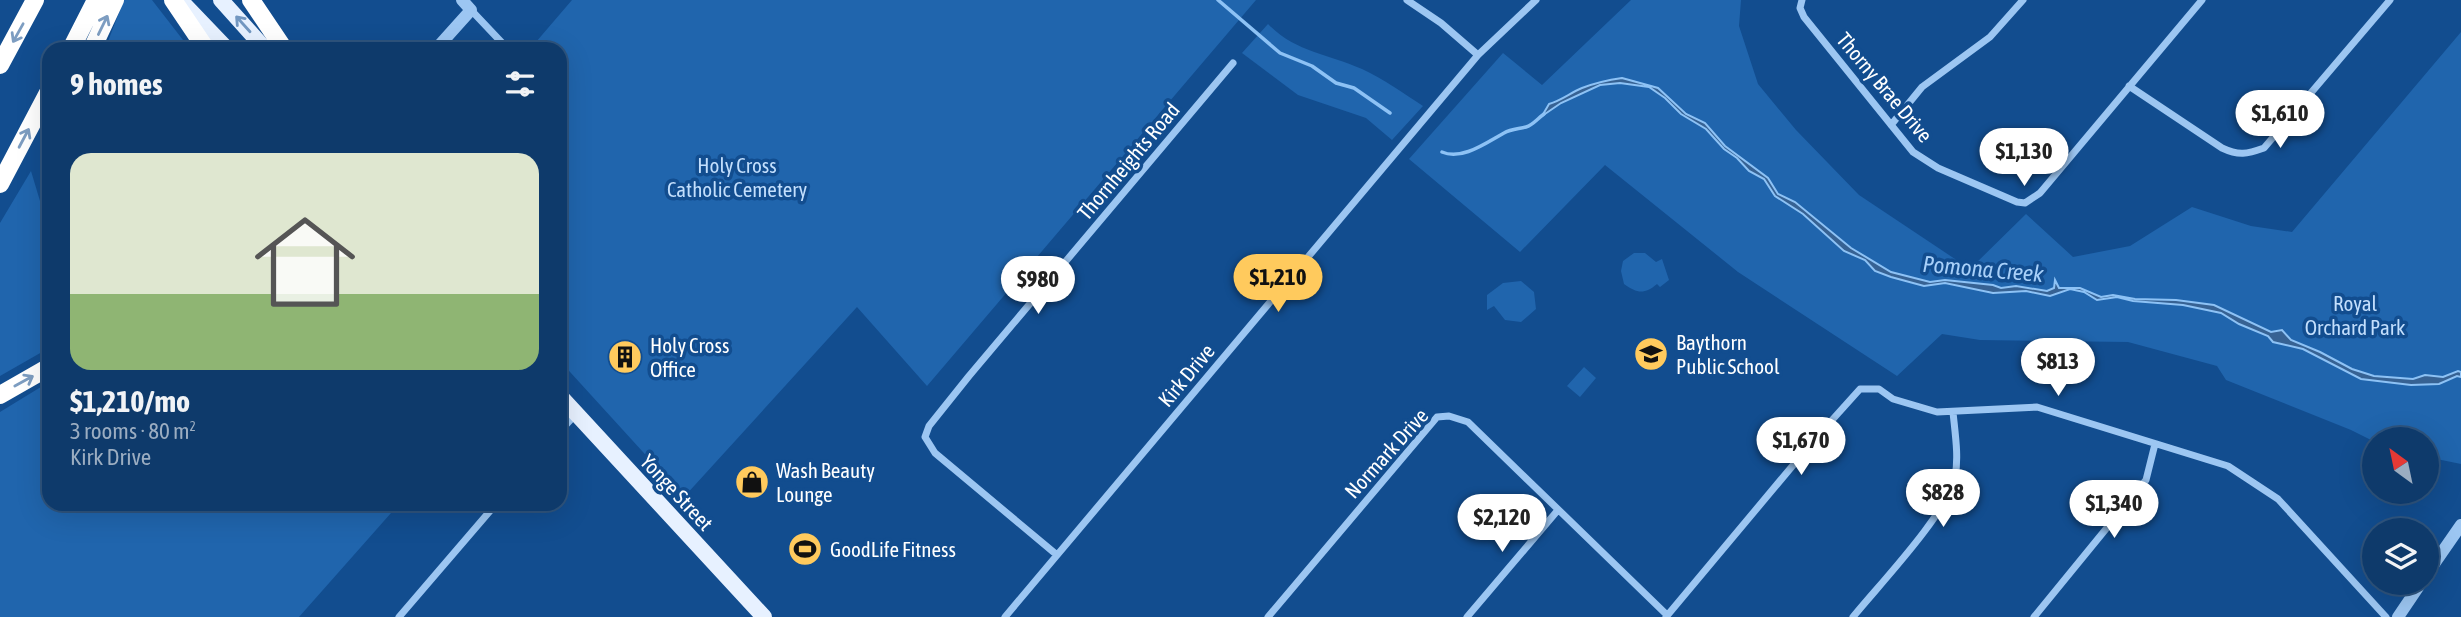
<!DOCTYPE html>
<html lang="en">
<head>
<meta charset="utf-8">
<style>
  body { margin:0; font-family:"Asap Condensed",sans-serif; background:#174171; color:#f1f3f6; height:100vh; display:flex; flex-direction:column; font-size:26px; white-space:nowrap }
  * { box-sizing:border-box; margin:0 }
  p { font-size:23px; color:#9badc1 }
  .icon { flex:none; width:38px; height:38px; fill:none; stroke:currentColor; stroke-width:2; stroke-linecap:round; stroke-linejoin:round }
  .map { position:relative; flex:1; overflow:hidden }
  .sheet { position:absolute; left:42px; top:42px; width:525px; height:469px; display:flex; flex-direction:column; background:#0e3a6b; border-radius:21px; box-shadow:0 7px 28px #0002,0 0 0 2px #2e547e }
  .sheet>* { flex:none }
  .needle { width:46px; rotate:327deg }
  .fabs { position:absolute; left:2362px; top:427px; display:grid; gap:14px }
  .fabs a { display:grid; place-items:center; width:77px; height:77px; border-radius:50%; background:#0e3a6b; box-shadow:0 7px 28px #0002,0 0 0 2px #2e547e; font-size:35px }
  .price { position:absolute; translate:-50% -60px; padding:0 16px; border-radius:24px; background:#fff; color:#222; font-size:23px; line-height:46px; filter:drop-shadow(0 2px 4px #0008) }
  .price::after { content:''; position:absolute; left:50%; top:42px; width:21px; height:16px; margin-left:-10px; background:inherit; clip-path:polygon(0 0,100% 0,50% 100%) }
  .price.current { background:#ffca5d; color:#111 }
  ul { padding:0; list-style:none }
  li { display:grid; align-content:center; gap:14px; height:371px; padding:0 28px }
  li+li { border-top:2px solid #2e547e }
  li span { display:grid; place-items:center; height:217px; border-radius:21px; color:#555 }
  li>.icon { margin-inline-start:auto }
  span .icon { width:126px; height:126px; fill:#fffc; stroke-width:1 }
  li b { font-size:30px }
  h2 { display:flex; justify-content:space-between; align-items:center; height:84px; padding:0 28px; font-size:30px }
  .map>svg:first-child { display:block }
  .green { fill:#2065ad }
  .water { fill:#376293; stroke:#8dc2f5; stroke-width:2 }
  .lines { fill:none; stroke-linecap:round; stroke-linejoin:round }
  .stream { stroke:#8dc2f5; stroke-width:3.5 }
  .minor { stroke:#9cc6f2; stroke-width:7 }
  .tertiary { stroke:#9cc6f2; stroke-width:12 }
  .primary { stroke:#e7f1ff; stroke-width:16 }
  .motorway { stroke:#fff; stroke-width:18 }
  .oneway { stroke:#7297c1 }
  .oneway2 { stroke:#7d9dc1 }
  .labels { text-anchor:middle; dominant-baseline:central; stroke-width:7; stroke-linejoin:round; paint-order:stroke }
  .street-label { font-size:21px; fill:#fff; stroke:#124d8f }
  .park-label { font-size:21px; fill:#c3dffd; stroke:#124d8f }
  .poi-label { font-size:21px; fill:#fff; stroke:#124d8f; text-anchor:start }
  .water-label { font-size:23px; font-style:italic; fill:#a8d0f9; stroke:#124d8f }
</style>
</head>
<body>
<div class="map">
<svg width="2461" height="617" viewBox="0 0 2461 617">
  <rect width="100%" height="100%" fill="#124d8f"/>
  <!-- green -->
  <path class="green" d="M124,0H152L190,49H105Z
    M572,0H1256L927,386L857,307L684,497L560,361V49H530Z
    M1631,0H1741L1739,26L1758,84L1796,130L1859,195L1970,269L2026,214L2073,257L2130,246L2192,207L2251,226L2292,232L2461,32V464L2427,457V439H2375V442L2351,430L2226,380L2217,366L2128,342L1980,340L1942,334L1897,376L1738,272L1605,165L1520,252L1409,159L1503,53L1542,85Z
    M1268,24C1295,52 1328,54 1362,69C1384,79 1403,93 1423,106L1392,140L1366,118L1298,95L1242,53Z
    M31,171L49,231V348L0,376V223Z
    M1634,253H1645L1656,262L1662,259L1669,280L1660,287L1657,284C1644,295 1637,293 1624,284L1621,271L1623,261Z
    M1521,281L1534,292L1536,309L1521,322L1505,320L1494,306L1487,310V295L1503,283Z
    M1584,367L1596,378L1580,397L1567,386Z
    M49,382V504H399L299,617H0V412Z"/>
  <!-- water -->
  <path class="water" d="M1622,78L1658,88L1686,114L1705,123L1725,146L1768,178L1778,194L1795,202L1851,248L1891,272L1930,282L1945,280L1993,285L2001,288L2016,286L2047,291L2054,288L2055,280L2059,288H2080L2101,297L2113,295L2135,299L2176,300L2214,305L2271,332L2282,330L2291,340L2320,352L2352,369L2374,376L2413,379L2425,375L2443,377L2458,371L2461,372V377L2457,376L2439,384L2411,385L2361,379L2303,349L2273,342L2268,336L2239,324L2221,313L2183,305L2133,301L2117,297L2097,300L2084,292L2070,289L2050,296L2026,291L1993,293L1945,283L1924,286L1891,277L1875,271L1865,260L1844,251L1803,214L1775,196L1764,179L1749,171L1737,158L1724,149L1706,129L1681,114L1665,98L1649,87L1620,83L1600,85L1561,103L1542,116L1549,104C1562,100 1570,93 1582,88C1595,83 1608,80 1622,78Z"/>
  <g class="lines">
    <!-- stream -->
    <path class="stream" d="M1218,0L1280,53L1312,66L1336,83L1354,88L1390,113
      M1442,152C1462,161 1487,142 1504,133C1511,129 1519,129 1526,127C1533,125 1538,118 1544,114"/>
    <!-- minor -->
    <path class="minor" d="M1407,0L1441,23L1478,55
      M1802,0L1800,8L1804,17L1913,152L1938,168L2017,202L2025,203L2040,193L2202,0
      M471,10L506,47
      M2129,86L2222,148C2239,156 2247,154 2264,148L2390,0
      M1891,125L1922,87L1990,37L2023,0
      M560,431L576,414
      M1057,555L935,453L925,437L929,426L969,376L1233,63
      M399,617L496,504
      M1005,617L1478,55L1536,0
      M1268,617L1437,417L1449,416L1468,422L1667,615
      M1467,617L1558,510
      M1666,617L1815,439L1860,389H1879L1893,399L1937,412L2037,407L2228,466L2278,499L2386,617
      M1853,617C1878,586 1948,513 1955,477C1959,457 1955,433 1953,412
      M2034,617L2146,480L2155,444"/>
    <!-- tertiary -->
    <path class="tertiary" d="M436,49L471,10L462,0
      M2427,574L2461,525
      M2398,617L2421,583"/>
    <!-- primary -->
    <path class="primary" d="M180,0L227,49
      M221,0L265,49
      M560,396L764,617"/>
    <!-- motorway -->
    <path class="motorway" d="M173,0L206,49
      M251,0L284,49
      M71,49L96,0
      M92,49L115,0
      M0,65L35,0
      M49,181V188
      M0,184L49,91
      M0,395L49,367"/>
  </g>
  <!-- one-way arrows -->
  <defs><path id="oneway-shaft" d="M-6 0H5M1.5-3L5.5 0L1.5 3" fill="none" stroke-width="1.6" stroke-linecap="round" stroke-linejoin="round" transform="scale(1.75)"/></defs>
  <use class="oneway" href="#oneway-shaft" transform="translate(243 24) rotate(-132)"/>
  <g class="oneway2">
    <use href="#oneway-shaft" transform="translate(103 25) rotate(-64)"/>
    <use href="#oneway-shaft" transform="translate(18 33) rotate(119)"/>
    <use href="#oneway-shaft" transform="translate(24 138) rotate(-62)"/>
    <use href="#oneway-shaft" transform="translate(24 381) rotate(-29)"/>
  </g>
  <!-- icons -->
  <defs>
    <g id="school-disc" transform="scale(1.75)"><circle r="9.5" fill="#ffca5d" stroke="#124d8f"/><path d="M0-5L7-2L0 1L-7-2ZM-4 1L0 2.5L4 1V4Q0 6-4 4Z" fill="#111"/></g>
    <g id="building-disc" transform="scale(1.75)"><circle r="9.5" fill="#ffca5d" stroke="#124d8f"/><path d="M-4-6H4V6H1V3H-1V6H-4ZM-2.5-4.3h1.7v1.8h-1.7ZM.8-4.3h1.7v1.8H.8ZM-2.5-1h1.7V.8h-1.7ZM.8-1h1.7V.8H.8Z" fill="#111"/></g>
    <g id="shop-disc" transform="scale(1.75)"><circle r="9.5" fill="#ffca5d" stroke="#124d8f"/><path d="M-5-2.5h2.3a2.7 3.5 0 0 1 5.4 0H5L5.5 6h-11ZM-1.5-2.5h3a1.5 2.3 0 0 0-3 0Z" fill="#111"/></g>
    <g id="stadium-disc" transform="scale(1.75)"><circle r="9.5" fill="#ffca5d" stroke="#124d8f"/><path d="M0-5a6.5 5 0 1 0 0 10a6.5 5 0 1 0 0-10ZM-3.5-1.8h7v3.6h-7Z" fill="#111"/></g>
  </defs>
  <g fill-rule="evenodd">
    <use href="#school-disc" x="1651" y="354"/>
    <use href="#building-disc" x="625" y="357"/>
    <use href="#shop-disc" x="752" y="482"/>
    <use href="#stadium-disc" x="805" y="549"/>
  </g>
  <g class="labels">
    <!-- street labels -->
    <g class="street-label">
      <text transform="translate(1885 87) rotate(50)">Thorny Brae Drive</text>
      <text transform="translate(1128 161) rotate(-50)">Thornheights Road</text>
      <text transform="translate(1186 375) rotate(-50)">Kirk Drive</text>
      <text transform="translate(1386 453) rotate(-48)">Normark Drive</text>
      <text transform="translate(677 492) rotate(47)">Yonge Street</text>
    </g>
    <!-- park labels -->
    <g class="park-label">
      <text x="737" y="165">Holy Cross<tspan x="737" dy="24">Catholic Cemetery</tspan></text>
      <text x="2355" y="303">Royal<tspan x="2355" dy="24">Orchard Park</tspan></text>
    </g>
    <!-- poi labels -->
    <g class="poi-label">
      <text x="1676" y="342">Baythorn<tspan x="1676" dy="24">Public School</tspan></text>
      <text x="650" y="345">Holy Cross<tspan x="650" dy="24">Office</tspan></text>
      <text x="776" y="470">Wash Beauty<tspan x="776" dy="24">Lounge</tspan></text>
      <text x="830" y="549">GoodLife Fitness</text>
    </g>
    <!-- water labels -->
    <g class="water-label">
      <text transform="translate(1983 269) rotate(5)">Pomona Creek</text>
    </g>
  </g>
</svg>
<div class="fabs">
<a><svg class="needle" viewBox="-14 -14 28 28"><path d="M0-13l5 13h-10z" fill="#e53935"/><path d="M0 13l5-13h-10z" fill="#9badc1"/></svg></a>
<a><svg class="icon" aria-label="layers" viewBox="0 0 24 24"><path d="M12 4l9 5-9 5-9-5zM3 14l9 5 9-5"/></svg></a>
</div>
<b class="price" style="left:2280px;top:150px">$1,610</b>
<b class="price" style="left:2024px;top:188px">$1,130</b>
<b class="price current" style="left:1278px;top:314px">$1,210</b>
<b class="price" style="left:1038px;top:316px">$980</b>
<b class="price" style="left:2058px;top:398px">$813</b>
<b class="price" style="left:1801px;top:477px">$1,670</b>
<b class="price" style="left:1943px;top:529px">$828</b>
<b class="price" style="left:2114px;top:540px">$1,340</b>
<b class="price" style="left:1502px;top:554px">$2,120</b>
<section class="sheet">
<h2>9 homes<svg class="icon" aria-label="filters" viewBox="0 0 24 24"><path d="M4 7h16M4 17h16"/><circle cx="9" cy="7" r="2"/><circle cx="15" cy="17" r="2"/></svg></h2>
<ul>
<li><span style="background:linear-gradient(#dfe7d0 65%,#8fb573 0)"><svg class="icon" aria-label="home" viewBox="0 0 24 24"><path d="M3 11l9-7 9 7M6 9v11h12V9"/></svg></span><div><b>$1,210/mo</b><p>3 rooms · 80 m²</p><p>Kirk Drive</p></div></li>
</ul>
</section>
</div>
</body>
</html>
